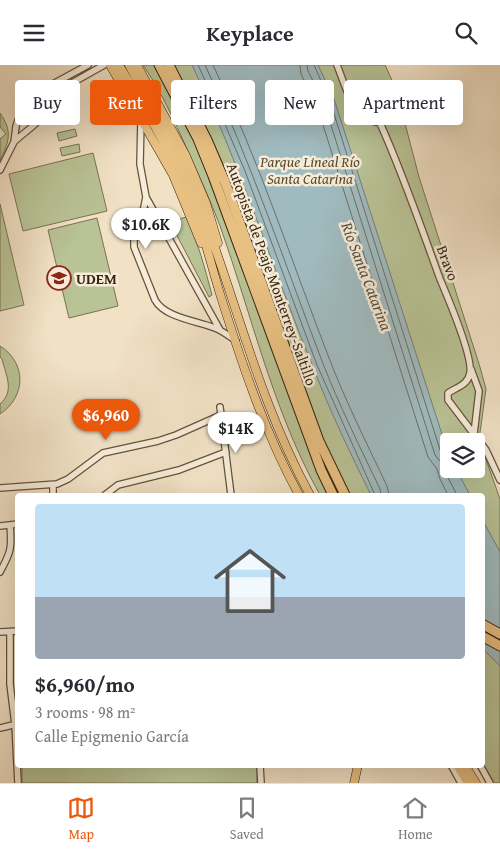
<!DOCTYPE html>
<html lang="en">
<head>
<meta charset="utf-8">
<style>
  body { margin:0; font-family:"Gentium Book Plus",serif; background:#f7f7f7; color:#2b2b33; height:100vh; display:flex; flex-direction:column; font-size:19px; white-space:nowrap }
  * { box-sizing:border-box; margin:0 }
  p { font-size:16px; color:#7c7c81 }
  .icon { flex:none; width:28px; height:28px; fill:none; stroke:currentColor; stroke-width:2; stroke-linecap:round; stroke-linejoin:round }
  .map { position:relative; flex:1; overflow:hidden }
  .sheet { position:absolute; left:15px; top:428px; width:470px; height:275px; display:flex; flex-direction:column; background:#fff; border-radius:5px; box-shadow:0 5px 20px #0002 }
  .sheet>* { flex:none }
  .guide { position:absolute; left:15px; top:15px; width:470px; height:45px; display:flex; gap:10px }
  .controls { position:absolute; left:440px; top:368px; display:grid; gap:10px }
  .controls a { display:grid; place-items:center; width:45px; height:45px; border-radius:5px; background:#fff; box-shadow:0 5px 20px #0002; font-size:25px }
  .price { position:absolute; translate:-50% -42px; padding:0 11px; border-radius:18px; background:#fff; color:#222; font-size:16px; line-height:32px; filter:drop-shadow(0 1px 2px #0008) }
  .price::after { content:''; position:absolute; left:50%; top:30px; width:15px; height:11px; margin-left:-8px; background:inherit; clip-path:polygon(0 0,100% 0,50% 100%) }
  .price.on { background:#ea580c; color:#fff }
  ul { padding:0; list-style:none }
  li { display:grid; align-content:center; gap:10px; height:265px; padding:0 20px }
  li+li { border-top:1px solid #e1e1e2 }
  li span { display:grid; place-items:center; height:155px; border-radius:5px; color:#555 }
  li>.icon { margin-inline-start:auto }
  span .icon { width:90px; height:90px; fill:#fffc; stroke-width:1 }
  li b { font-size:21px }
  .chip { padding:0 18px; border-radius:5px; background:#fff; box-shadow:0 5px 20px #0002; font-size:18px; line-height:45px }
  .chip.on { background:#ea580c; color:#fff }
  header { display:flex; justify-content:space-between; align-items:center; height:65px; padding:0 20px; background:#fff; font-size:22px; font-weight:700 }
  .dock { display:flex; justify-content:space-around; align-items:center; height:70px; border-top:1px solid #e1e1e2; background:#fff; font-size:14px; color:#7c7c81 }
  .dock a { display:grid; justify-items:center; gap:2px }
  .dock .on { color:#ea580c }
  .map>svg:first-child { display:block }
  .green { fill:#b9c396; stroke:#797352; fill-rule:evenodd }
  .water { fill:#a0bbc0; stroke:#777e78 }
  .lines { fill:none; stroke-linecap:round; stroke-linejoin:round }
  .shore { stroke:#6c6f66; stroke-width:1 }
  .minor-casing { stroke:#67523b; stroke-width:8 }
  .major-casing { stroke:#39230d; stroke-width:9 }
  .highway-casing { stroke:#39230d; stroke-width:11 }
  .minor { stroke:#f6ecd9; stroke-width:5.5 }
  .major { stroke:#e8c082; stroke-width:8 }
  .highway { stroke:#e8c082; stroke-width:9 }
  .labels { text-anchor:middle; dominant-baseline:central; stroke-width:5; stroke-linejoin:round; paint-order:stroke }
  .park-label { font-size:15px; font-style:italic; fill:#594b2f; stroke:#f6ecd9 }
  .street-label { font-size:15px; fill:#39230d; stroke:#f6ecd9 }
  .poi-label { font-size:15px; font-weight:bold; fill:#39230d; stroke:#f6ecd9; text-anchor:start }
  .water-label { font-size:16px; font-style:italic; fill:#585143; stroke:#f6ecd9 }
</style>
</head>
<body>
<header><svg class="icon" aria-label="menu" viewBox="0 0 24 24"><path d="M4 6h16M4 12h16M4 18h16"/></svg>Keyplace<svg class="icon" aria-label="search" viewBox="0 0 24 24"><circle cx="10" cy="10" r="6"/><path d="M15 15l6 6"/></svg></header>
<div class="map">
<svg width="500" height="718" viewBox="0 0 500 718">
  <rect width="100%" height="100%" fill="#f1e1c5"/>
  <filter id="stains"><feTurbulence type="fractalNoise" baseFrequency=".004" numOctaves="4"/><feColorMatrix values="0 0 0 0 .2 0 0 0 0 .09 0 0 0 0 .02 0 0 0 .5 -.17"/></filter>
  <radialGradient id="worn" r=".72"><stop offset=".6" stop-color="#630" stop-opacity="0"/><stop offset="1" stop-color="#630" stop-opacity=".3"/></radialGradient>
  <!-- green -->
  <path class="green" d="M143,0H385L396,24L419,112L480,302L486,324L479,375L500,434V718H489L482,700V430H320C273,346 252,251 220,161C210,134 198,109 187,84C174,55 161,26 143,0ZM449,376H476V404H449Z
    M0,48C13,67 9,76 0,96V74L6,69L0,62Z
    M75,64L77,71L59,76L57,68Z
    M79,79L80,87L62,91L60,83Z
    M93,88L107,146L23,166L9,109Z
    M0,139L24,240L0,246Z
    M186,152C198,176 205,204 212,230L209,232L170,157Z
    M97,153L118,241L69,253L48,165Z
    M0,281C27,298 26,332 0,349V339C15,326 6,311 2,294L0,292Z
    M22,700H257V718H22Z"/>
  <!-- water -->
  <path class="water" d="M192,0H318L334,34L449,391V404H456L470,430H371C350,388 330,346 313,302C272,202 240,98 192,0Z
    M482,454L500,487V601L483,584Z"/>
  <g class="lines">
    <!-- shore -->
    <path class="shore" d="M198,0L218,43L245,106L317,300L375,430
      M205,0C251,96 284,197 322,296C339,340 360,382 380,424L381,430
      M213,0C259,95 291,195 329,293C346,337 367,379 387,421L389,430
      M300,0L301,9L317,41L428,392L437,404L440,414L448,430
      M307,0L308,6L324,38L435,390L439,395L446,399V409L457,430
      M314,0L330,36L441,388L444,391L449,392"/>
    <!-- minor casing -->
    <g class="minor-casing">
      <path id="minor" d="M337,0C346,22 352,54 380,58C403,109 421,162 440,214C448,233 473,291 470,308C468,320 457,322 448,328V335L486,385L500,415
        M141,54L140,99L146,132L139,166L134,175V182L155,235C165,253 198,256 215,263C223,266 229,271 236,276
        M14,77C21,70 29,65 36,58C44,48 46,36 56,27L104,0
        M0,105L14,77L16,61L24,38L40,26L88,0
        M146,132L220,265
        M471,304L479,326L474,369
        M220,342L231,430
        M53,420V430
        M0,423L57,419L68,414L103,388L158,376L176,370L221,350
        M105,430L118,420L179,405L226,387
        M0,461L18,459
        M0,507C11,487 12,483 10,460
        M0,567L18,566
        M10,567V619L15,660L18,718
        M0,663L17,659
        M260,700L261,718
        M451,700L461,718
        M480,700L490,718"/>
    </g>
    <!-- major casing -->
    <g class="major-casing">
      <path id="major" d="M110,0L173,110L201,178
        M119,0C143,41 169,83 188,127C202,161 210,197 221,232C242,299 265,368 299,430
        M129,0C151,41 177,81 194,125C234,226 257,334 310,430
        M137,0L186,91L206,138L218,178
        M457,700L468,718
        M465,700L476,718
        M354,718L358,700"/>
    </g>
    <!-- highway casing -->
    <g class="highway-casing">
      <path id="highway" d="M159,0L198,74L213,111L309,372L321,405L333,430
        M169,0L207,75L225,117L319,376L345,430
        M482,559L500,569
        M482,571L500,581"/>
    </g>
    <!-- minor -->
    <use href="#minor" class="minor"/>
    <!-- major -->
    <use href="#major" class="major"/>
    <!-- highway -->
    <use href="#highway" class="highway"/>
  </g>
  <!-- icons -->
  <defs>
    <g id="university-ring" transform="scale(1.25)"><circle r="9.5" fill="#f6ecd9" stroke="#8f2418" stroke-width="1.5"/><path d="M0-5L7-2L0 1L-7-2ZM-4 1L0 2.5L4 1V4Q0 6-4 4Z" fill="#8f2418"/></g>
  </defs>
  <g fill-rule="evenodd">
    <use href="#university-ring" x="59" y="213"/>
  </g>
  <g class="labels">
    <!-- park labels -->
    <g class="park-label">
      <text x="310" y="96">Parque Lineal Río<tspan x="310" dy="17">Santa Catarina</tspan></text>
    </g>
    <!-- street labels -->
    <g class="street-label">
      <text transform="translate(448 198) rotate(69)">Bravo</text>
      <text transform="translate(272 209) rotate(70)">Autopista de Peaje Monterrey-Saltillo</text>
    </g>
    <!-- poi labels -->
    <g class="poi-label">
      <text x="76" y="213">UDEM</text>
    </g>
    <!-- water labels -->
    <g class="water-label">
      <text transform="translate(367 211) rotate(69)">Río Santa Catarina</text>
    </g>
  </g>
  <rect width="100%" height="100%" filter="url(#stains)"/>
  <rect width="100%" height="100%" fill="url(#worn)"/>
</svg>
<div class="controls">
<a><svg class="icon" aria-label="layers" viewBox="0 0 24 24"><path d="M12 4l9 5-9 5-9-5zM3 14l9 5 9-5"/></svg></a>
</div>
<b class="price" style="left:146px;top:185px">$10.6K</b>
<b class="price on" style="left:106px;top:376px">$6,960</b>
<b class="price" style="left:236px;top:389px">$14K</b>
<div class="guide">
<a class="chip">Buy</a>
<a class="chip on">Rent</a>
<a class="chip">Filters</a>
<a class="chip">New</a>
<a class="chip">Apartment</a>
</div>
<section class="sheet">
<ul>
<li><span style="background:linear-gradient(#bfe0f5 60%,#9aa5b1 0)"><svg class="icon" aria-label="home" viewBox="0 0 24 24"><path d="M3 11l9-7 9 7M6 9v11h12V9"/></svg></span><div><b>$6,960/mo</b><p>3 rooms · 98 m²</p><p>Calle Epigmenio García</p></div></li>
</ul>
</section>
</div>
<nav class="dock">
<a class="on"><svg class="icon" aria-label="map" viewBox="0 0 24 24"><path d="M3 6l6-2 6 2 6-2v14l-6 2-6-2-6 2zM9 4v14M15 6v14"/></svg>Map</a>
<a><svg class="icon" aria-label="saved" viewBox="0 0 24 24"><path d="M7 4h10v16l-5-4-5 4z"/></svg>Saved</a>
<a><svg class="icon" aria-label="home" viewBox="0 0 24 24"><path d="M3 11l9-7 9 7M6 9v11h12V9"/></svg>Home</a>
</nav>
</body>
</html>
